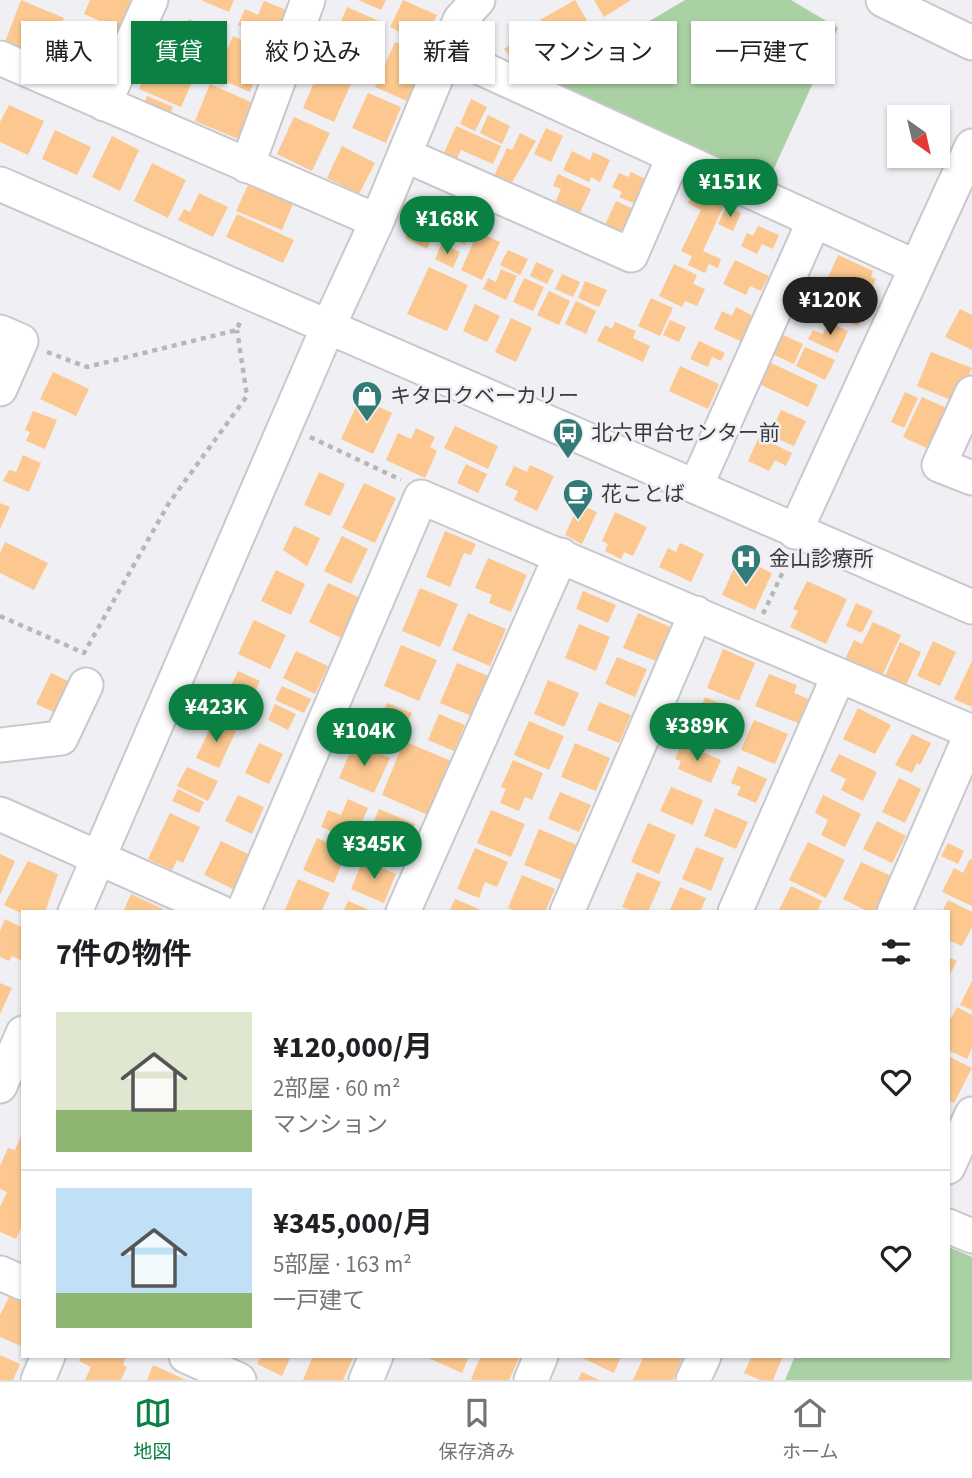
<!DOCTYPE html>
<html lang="ja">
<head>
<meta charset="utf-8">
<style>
  body { margin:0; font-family:"Source Sans 3","Noto Sans JP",sans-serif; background:#f6f6f6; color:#202124; height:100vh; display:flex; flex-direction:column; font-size:26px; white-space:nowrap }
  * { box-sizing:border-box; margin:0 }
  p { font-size:23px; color:#757577 }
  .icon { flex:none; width:38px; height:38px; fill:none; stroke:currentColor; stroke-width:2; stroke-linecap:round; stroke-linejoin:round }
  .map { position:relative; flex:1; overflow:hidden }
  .sheet { position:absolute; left:21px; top:910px; width:929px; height:448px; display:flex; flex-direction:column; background:#fff; border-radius:0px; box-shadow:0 2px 5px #0004 }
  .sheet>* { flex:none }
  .top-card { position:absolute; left:21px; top:21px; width:931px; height:63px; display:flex; gap:14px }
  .needle { width:46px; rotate:146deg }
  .controls { position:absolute; left:887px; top:105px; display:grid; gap:14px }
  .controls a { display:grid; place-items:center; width:63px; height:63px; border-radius:0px; background:#fff; box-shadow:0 2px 5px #0004; font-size:35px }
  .price { position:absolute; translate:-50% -60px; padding:0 16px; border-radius:24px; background:#0b8043; color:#fff; font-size:23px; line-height:46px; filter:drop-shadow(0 2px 4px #0008) }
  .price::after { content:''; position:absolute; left:50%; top:42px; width:21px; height:16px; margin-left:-10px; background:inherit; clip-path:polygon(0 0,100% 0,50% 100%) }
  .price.selected { background:#222; color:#fff }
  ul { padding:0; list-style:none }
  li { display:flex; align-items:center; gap:21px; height:175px; padding:0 35px }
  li+li { border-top:2px solid #e0e0e0 }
  li span { display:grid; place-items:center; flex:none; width:196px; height:140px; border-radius:0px; color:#555 }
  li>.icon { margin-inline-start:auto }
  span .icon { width:84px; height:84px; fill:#fffc; stroke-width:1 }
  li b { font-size:30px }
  h2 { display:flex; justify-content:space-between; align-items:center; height:84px; padding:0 35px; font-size:30px }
  .chip { padding:0 24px; border-radius:0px; background:#fff; box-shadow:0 2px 5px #0004; font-size:24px; line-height:63px }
  .chip.selected { background:#0b8043; color:#fff }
  .dock { display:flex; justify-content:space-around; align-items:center; height:98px; border-top:2px solid #e0e0e0; background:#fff; font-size:19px; color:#757577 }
  .dock a { display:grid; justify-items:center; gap:4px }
  .dock .selected { color:#0b8043 }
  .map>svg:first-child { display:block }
  .green { fill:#aad1a3 }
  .building { fill:#fcc88f }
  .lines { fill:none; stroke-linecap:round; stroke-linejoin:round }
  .minor-casing { stroke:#c9c8cc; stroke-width:37 }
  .path { stroke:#b7b7ba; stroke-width:4.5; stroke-dasharray:5 5; stroke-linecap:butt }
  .minor { stroke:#fff; stroke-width:33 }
  .labels { text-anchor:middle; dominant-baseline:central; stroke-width:5; stroke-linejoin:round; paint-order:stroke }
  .poi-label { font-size:21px; fill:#3a3a3c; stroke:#f0eff3; text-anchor:start }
</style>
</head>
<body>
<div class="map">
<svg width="972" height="1380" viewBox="0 0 972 1380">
  <rect width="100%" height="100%" fill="#f0eff3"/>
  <!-- green -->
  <path class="green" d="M685,0H791L838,28L766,186L543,84Z
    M949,1247L972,1257V1380H785L795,1356H948Z"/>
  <!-- building -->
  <path class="building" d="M21,0L64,18L51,49L42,45L38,56L5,42Z
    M90,0H129L136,3L123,31L84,14Z
    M201,0H234L229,12Z
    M358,0H386L381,10Z
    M403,0L437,15L430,29L438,33L430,48L390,27Z
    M575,0L589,24L554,45L540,20Z
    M594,0H631L604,17Z
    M264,1L289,11L276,41L238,25L245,9L258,15Z
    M347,7L377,20L358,64L328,52Z
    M189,19L216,31L203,60L176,49Z
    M73,26L112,42L96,78L58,62Z
    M531,29L545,47L518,67L504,49Z
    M233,36L268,51L250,92L215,77Z
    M395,42L427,56L407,101L375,87Z
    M154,56L196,73L181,107L139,89Z
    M319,71L351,84L334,122L303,108Z
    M210,84L253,103L238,139L195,121Z
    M368,93L401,107L386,143L352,128Z
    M147,96L173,107L169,117L143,106Z
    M471,99L487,107L475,131L460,124Z
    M9,105L44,121L28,155L0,142V122Z
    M488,115L510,126L502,144L480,133Z
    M294,117L330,133L312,171L277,154Z
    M456,126L501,146L493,164L461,150L457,159L444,153Z
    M546,128L563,136L551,162L534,154Z
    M55,130L91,147L77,175L42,159Z
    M520,133L536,141L510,186L493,178L507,148L512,150Z
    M112,136L139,150L120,191L92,177Z
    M342,146L375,163L359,194L327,178Z
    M572,151L590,160L593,152L610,160L600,182L591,177L589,182L563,170Z
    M152,163L186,180L168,218L134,201Z
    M631,172L654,183L643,207L619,197L622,192L612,187L619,173L628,177Z
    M558,174L591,189L578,217L554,205L561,189L553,186Z
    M248,185L293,204L282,230L236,211Z
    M694,191L724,205L703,251L721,259L718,268L709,264L705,273L688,265L692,256L681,251L701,210L688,203Z
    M199,193L228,207L213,237L178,220L184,209L190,212Z
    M423,198L445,208L427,249L405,238Z
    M616,201L638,211L626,237L604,227Z
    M726,207L741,213L733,231L718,224Z
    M237,214L294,240L283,263L226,237Z
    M450,219L472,229L465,245L442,235Z
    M758,226L779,235L773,249L762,244L757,254L741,246L747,233L753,236Z
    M478,232L500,242L482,280L461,270Z
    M442,243L460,252L453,268L435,259Z
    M508,250L528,259L520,275L500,265Z
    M838,255L873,271L871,277L876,279L866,300L826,282Z
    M735,260L769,276L761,291L750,286L746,295L723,284Z
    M536,262L554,270L547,284L530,276Z
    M674,264L697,275L693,284L705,289L697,306L685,301L682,307L659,296Z
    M429,267L468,285L447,331L407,314Z
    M501,269L517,276L506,300L483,289L488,278L496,282Z
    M562,274L580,282L573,297L555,289Z
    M524,278L544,287L533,311L513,302Z
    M585,281L607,290L599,307L578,298Z
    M835,290L868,305L858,326L826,311Z
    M549,291L570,301L559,325L537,315Z
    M651,298L673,308L660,336L638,326Z
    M576,301L596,311L586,334L565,324Z
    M475,304L500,316L487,342L463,331Z
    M736,307L759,319L747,344L714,329L722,311L732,316Z
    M960,309L972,315V350L945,337Z
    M511,318L532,328L516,362L495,352Z
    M670,320L686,327L679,342L663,335Z
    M615,322L636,331L633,338L650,346L643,362L597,341L605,325L612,329Z
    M829,322L848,331L838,353L808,339L813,330L823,334Z
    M779,333L803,344L794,364L770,353Z
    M699,341L725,353L721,361L712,357L708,367L690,359Z
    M805,347L835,360L825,380L796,366Z
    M931,352L972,368L958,403L917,386Z
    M767,361L818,385L808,407L757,383Z
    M680,366L719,384L708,409L669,391Z
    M53,372L89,389L76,416L40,399Z
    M905,392L918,398L904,428L891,422Z
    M922,397L956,412L937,453L903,437Z
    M360,398L392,413L373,454L341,439Z
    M781,410L806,421L794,446L769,435Z
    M33,411L57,420L45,449L26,441L30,432L25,430Z
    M455,426L498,446L488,469L444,448Z
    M416,428L435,437L430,447L437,451L425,478L386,460L398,433L411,439Z
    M759,437L792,453L786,466L775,460L769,471L748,461Z
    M23,455L41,463L29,492L3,481L9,470L16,472Z
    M466,464L487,474L478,493L457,483Z
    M530,465L554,476L537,511L514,500L518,491L505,485L514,466L527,472Z
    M319,472L345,484L330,516L304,505Z
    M364,483L396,498L375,543L342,528Z
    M0,503L10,507L0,529Z
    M579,504L597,512L582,544L565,535Z
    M615,512L647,527L633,556L624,552L621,559L605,551L608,544L602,541Z
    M294,526L320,538L307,566L283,550Z
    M445,531L476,544L471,555L464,553L450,587L426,577Z
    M342,536L368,549L351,584L324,571Z
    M5,542L48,563L34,590L0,573V553Z
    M680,543L704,554L691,582L659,567L668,548L676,552Z
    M739,557L772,573L755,610L722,595Z
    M488,558L527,575L511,612L489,603L492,595L475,588Z
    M276,570L305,584L291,615L261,601Z
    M807,581L847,599L826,644L790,627L798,611L793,609Z
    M328,583L360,598L341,638L309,622Z
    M420,588L458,604L440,647L402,631Z
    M583,591L616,605L608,623L576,609Z
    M856,603L873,611L862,633L846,626Z
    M468,613L506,629L490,666L452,650Z
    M638,613L670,627L656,661L623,648Z
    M254,620L286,635L270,669L238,654Z
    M873,622L901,635L881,678L844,661L854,640L862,644Z
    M579,624L610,637L596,671L565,658Z
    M933,641L956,652L940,686L917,676Z
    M900,642L921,652L906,685L885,676Z
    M401,645L437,660L419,701L384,686Z
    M723,649L755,663L739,701L707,688Z
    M296,651L328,666L315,694L283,678Z
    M617,657L647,669L635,697L605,684Z
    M972,661V707L954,699Z
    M457,663L491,677L474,717L440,703Z
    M238,671L260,681L245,711L224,701Z
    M51,673L81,687L67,718L36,704Z
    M769,674L797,685L794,693L813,701L803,725L755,706Z
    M548,680L579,693L564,727L534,714Z
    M282,686L311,699L304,713L275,700Z
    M705,697L742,713L730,743L693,727Z
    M599,702L631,715L619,743L587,730Z
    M387,703L412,713L399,743L374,733Z
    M275,704L296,714L288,730L268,720Z
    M226,707L244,715L242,721L223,712Z
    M858,708L891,725L875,754L843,739Z
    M439,714L465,725L454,751L428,740Z
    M214,720L236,731L219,768L196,758Z
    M754,720L788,734L775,764L741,750Z
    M529,721L564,736L549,770L514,755Z
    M912,734L931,743L920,765L917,763L912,773L895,765Z
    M404,741L451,761L428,815L382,795Z
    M354,742L390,758L374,793L339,778Z
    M259,743L283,754L269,784L245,773Z
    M575,743L610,758L596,791L561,777Z
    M682,743L721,760L711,783L678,769L681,761L675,759Z
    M839,754L877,772L863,801L841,790L846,779L830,771Z
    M513,760L543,773L532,800L525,797L519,811L500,803L506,789L501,787Z
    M738,766L767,779L756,803L737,795L741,787L731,783Z
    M187,767L218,781L208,801L177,786Z
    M899,778L921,789L905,823L882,812Z
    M671,787L703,800L693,825L660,811Z
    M178,789L204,802L199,813L172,801Z
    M560,792L591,805L579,832L548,819Z
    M238,795L264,807L252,834L225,821Z
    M823,795L861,814L845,847L821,835L828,820L815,813Z
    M348,799L368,808L354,840L321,827L328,810L341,815Z
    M715,808L748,822L736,849L704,836Z
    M379,809L415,824L398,864L362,849Z
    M491,810L525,824L511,857L477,843Z
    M170,813L200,827L183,863L177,860L172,870L148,859Z
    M877,821L906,836L892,863L863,849Z
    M648,823L676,835L659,874L631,862Z
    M539,829L579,846L564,881L524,865Z
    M317,838L347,851L334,883L303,870Z
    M221,841L250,855L233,889L204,875Z
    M808,842L845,860L826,898L789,880Z
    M948,843L964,851L958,864L941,856Z
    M696,847L724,858L711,891L682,879Z
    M475,848L508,862L497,887L485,882L479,898L457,889Z
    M0,854L15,861L0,895Z
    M970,859L972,860V906L942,892L954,868L963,873Z
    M363,860L396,874L384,903L351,889Z
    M28,861L58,874L45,912L23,914L4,905Z
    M861,862L895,878L878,912H869L843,899Z
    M637,872L661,882L648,912H635L622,907Z
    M522,875L555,889L545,912H518L508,908Z
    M298,879L330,893L321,912H284Z
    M791,886L822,901L817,912H778Z
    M680,887L706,898L700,912H669Z
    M131,894L163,909L162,912H123Z
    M455,899L486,912H449Z
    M948,900L972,912V927L962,946L948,940V912H942Z
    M348,901L374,912H343Z
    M5,919L23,928V961L12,956L9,961L0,957V931Z
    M948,957L957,961L948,978Z
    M972,981V1010L960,1005Z
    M0,983L12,988L0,1014Z
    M957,1007L972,1015V1048L967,1059L948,1050V1024Z
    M948,1056L972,1068L954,1103L948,1100Z
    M23,1131V1223L16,1239L0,1232V1207L7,1192L0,1189V1166L8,1148L15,1150Z
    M9,1297L23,1303V1347L0,1337V1315Z
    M0,1355L20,1364L13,1380H0Z
    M82,1356H126L123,1365L127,1367L121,1380H85L91,1367L79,1361Z
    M261,1356H291L282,1376L257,1364Z
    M313,1356H354L343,1380H303Z
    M424,1356H469L462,1373Z
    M481,1356H520L509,1380H474L471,1379Z
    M578,1356H621L614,1373Z
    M644,1356H683L673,1380H633Z
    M752,1356H783L773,1380H760L744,1373Z
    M153,1365L186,1380H147Z
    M582,1372L599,1380H578Z"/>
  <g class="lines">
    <!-- minor casing -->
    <g class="minor-casing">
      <path id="minor" d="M883,0L972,43
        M448,53L916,267
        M0,58L377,221
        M104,104L151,0
        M405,155L631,255L673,158
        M247,166L308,0
        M0,184L972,607
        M0,332L21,341L0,389
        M972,393L939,465L972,478
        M696,486L814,221
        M795,532L972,146
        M0,745L61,738L86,685
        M0,814L220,912
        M75,912L328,327L377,221L460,20L478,0
        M243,912L421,497L972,732
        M403,912L561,555
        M567,912L696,613
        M735,912L839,675
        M894,912L972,732
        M0,1086L23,1033
        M948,1167L972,1114
        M948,1226L972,1236
        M0,1273L23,1283
        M186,1356L239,1380
        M38,1380L48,1356
        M366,1380L376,1356
        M531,1380L541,1356
        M693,1380L704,1356"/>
    </g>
    <!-- path -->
    <path class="path" d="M47,352L87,367L237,330L241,319
      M310,437L401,480
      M763,614L789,559
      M0,616L84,653L169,503L247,396L237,330"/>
    <!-- minor -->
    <use href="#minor" class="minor"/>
  </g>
  <!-- icons -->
  <defs>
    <g id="shop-pin" transform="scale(1.575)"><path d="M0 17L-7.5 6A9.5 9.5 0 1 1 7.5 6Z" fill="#327b77" stroke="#f0eff3"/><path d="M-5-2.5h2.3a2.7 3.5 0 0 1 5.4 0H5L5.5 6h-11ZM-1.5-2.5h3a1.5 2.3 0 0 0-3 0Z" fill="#fff"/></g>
    <g id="bus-pin" transform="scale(1.575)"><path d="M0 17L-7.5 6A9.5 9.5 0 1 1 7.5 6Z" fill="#327b77" stroke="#f0eff3"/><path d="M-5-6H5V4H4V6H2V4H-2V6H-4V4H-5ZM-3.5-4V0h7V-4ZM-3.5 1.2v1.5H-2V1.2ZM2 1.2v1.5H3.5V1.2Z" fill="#fff"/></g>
    <g id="cafe-pin" transform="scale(1.575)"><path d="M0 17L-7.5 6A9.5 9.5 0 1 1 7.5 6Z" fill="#327b77" stroke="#f0eff3"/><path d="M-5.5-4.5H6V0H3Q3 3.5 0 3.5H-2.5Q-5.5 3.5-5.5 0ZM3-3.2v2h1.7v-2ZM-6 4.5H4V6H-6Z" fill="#fff"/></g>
    <g id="hospital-pin" transform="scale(1.575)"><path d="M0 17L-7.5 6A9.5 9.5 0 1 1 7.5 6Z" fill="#327b77" stroke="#f0eff3"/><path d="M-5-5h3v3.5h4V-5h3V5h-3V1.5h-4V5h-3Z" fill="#fff"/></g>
  </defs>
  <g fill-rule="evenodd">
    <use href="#shop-pin" x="367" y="396"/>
    <use href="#bus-pin" x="568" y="433"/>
    <use href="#cafe-pin" x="578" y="494"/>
    <use href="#hospital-pin" x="746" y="559"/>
  </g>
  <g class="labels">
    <!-- poi labels -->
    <g class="poi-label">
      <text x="390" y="396">キタロクベーカリー</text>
      <text x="591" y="433">北六甲台センター前</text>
      <text x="601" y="494">花ことば</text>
      <text x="769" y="559">金山診療所</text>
    </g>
  </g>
</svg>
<div class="controls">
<a><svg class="needle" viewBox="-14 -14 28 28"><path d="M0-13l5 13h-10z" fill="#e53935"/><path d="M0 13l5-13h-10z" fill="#757577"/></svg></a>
</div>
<b class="price" style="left:730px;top:219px">¥151K</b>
<b class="price" style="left:447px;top:256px">¥168K</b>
<b class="price selected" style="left:830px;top:337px">¥120K</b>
<b class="price" style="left:216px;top:744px">¥423K</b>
<b class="price" style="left:697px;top:763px">¥389K</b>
<b class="price" style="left:364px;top:768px">¥104K</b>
<b class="price" style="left:374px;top:881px">¥345K</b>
<div class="top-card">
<a class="chip">購入</a>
<a class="chip selected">賃貸</a>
<a class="chip">絞り込み</a>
<a class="chip">新着</a>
<a class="chip">マンション</a>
<a class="chip">一戸建て</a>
</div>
<section class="sheet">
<h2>7件の物件<svg class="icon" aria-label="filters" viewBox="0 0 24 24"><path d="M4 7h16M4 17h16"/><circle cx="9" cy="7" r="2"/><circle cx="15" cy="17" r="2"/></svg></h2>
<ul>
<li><span style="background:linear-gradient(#dfe7d0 70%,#8fb573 0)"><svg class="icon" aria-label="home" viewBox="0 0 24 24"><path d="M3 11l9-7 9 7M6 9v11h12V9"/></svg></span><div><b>¥120,000/月</b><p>2部屋 · 60 m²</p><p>マンション</p></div><svg class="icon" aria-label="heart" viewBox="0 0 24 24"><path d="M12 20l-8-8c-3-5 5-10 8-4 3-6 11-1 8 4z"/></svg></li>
<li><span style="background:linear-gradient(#bfe0f5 75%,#8fb573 0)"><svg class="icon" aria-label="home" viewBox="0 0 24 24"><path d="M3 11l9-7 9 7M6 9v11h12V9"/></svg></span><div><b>¥345,000/月</b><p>5部屋 · 163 m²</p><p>一戸建て</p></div><svg class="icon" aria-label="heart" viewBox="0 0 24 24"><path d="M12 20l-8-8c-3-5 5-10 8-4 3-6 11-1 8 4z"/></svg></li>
</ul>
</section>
</div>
<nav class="dock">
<a class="selected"><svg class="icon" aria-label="map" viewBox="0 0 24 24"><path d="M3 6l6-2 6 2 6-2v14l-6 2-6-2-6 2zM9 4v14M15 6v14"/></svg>地図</a>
<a><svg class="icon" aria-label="saved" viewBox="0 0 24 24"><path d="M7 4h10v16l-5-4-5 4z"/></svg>保存済み</a>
<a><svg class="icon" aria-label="home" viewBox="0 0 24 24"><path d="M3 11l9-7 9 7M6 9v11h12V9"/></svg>ホーム</a>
</nav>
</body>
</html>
